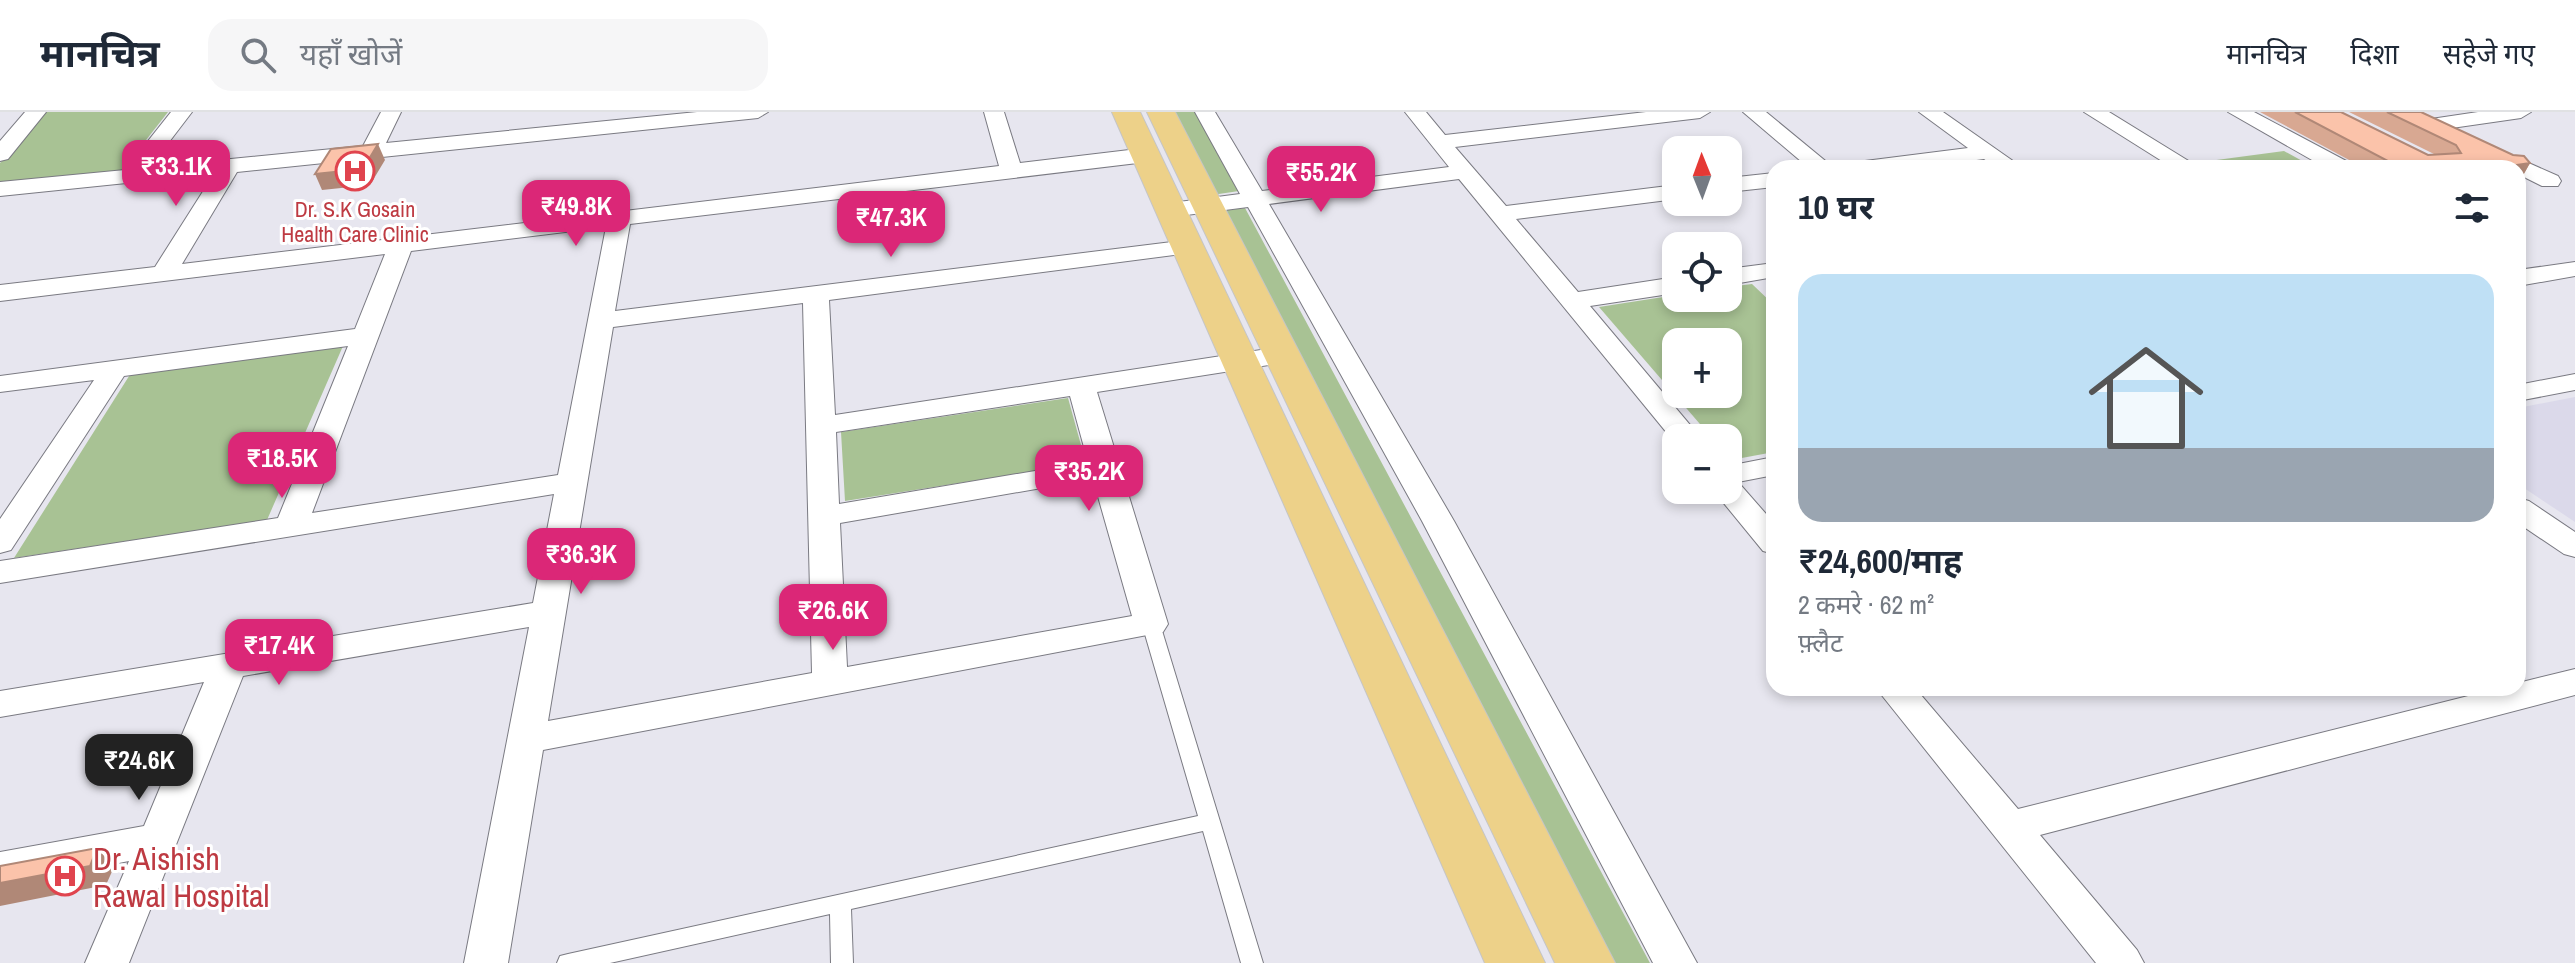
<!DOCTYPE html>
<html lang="hi">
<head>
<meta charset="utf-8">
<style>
  body { margin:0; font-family:"Archivo Narrow","Noto Sans Devanagari",sans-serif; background:#f6f6f7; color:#1f2937; height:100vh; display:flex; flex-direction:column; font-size:30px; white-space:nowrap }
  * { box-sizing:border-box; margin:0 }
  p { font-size:26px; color:#747a83 }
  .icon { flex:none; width:44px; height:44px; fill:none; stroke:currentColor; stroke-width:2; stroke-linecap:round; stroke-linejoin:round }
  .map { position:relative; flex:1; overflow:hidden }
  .side { position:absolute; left:1766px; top:48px; width:760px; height:536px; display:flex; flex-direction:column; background:#fff; border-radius:24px; box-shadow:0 4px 12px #0003 }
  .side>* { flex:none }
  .needle { width:52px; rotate:359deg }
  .tools { position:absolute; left:1662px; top:24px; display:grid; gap:16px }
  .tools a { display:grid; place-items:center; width:80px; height:80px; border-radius:16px; background:#fff; box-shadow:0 4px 12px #0003; font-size:40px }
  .price { position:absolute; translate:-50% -68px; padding:0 18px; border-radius:16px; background:#db2777; color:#fff; font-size:26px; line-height:52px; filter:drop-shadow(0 2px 4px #0008) }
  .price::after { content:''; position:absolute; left:50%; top:48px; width:24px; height:18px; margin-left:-12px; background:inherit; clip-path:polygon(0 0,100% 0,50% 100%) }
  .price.on { background:#222; color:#fff }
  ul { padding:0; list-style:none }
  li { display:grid; align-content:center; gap:16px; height:424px; padding:0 32px }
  li span { display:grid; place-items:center; height:248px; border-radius:24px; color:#555 }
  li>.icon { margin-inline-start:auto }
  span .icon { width:144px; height:144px; fill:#fffc; stroke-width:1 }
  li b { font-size:34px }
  h2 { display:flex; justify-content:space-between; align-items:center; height:96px; padding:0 32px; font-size:34px }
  header { display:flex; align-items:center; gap:48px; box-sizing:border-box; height:112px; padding:0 40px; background:#fff; border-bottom:2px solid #e0e1e3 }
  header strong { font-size:38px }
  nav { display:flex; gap:44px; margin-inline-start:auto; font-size:28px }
  .search { width:560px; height:72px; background:#f6f6f7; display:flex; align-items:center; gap:20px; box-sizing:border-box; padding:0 28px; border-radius:24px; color:#747a83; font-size:30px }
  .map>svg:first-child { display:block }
  .built { fill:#dbd9ea }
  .green { fill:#a8c294; fill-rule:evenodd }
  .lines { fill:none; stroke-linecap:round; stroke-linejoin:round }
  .service-casing { stroke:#7a7a82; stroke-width:2 }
  .minor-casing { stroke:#7a7a82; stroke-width:2 }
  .primary-casing { stroke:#c5c5c6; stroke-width:2 }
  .service { fill:#fff; fill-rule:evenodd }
  .minor { fill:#fff; fill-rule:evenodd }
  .primary { fill:#edd189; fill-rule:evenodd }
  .wall { fill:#d8a892 }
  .shaded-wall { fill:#b08877 }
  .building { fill:#fbc3aa; stroke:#b08877; stroke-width:2 }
  .labels { text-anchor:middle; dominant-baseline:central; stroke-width:6; stroke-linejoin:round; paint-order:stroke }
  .far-health-label { font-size:22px; fill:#be3a42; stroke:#fff }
  .near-health-label { font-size:32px; fill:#be3a42; stroke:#fff; text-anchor:start }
</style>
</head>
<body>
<header>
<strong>मानचित्र</strong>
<div class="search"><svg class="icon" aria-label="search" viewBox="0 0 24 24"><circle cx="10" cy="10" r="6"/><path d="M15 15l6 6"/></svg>यहाँ खोजें</div>
<nav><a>मानचित्र</a><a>दिशा</a><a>सहेजे गए</a></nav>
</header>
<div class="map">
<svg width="2575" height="851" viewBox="0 0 2575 851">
  <rect width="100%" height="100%" fill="#e7e6ef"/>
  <!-- built -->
  <path class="built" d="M2575,285V410L2518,372V296Z"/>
  <!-- green -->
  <path class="green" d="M47,0H168L121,60L0,73V51Z
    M1169,0H1196L1239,79L1212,83Z
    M2284,39L2315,56H2203L2194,51Z
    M1245,96L1650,851H1597L1218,99Z
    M1752,172L1774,193V340L1731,348L1728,326H1712L1599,195L1676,183V186H1728V175ZM1676,230H1728V282H1676Z
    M343,234L267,408L14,446L131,261Z
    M1068,286L1086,351L845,389L841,320Z"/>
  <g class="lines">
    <!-- service casing -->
    <g class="service-casing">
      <path id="service" d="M1151,506L1157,508L1160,512L1263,851H1241L1203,719L851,797L853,851H831L830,802L610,851H557L560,844L568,842L1198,704L1142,512L1145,508Z"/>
    </g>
    <!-- minor casing -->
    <g class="minor-casing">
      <path id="minor" d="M25,0H46L8,47L0,49V29Z
        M171,0H192L150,55L363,34L381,0H401L386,31L697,0H768L758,6L237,60L182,152L999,54L984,0H1004L1020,51L1146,36L1157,43L1146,50L630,112L615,199L1188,128L1197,130L1200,135L1197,140L829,188L835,303L1281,235L1291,237L1295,243L1291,249L1281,251L1097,280L1168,512L1163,520L543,638L508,851H464L529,515L243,564L129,851H85L129,749L0,774V740L144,714L204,570L0,605V579L533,491L554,382L0,471V449L278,406L348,234L124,264L11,438L0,441V407L94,268L0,280V264L355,217L385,142L0,189V173L155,155L214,62L0,84V70L125,58ZM606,115L558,363L312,401L411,139ZM803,191L812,561L548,609L613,215ZM1070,284L1088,350L839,392L836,320ZM1093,367L1132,504L847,555L840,411Z
        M1195,0H1215L1262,79L1449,55L1405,0H1426L1445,23L1646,0H1710L1700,6L1455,35L1506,94L1676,73V87L1516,107L1578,180L1676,165V181L1590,194L1701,326H1676V332L1459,67L1269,92L1454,409L1697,851H1653L1422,409L1248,95L1171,105L1163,103L1159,98L1163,93L1171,91L1240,82Z
        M1743,0H1766L1834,56H1809Z
        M1919,0H1943L2023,56H1997L1984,47L1916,56H1854L1865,49L1968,36Z
        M2084,0H2109L2200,56H2173Z
        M2228,0H2254L2350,51L2353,56H2326Z
        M2478,0H2531L2521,6L2431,19L2421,13L2431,7Z
        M2486,32L2558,64L2561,69L2558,74H2542L2518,62V56C2503,56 2485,51 2475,39L2478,34Z
        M1774,61V75L1728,80V66Z
        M2575,150V164L2518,174V158Z
        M1774,151V165L1728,173V157Z
        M2575,262V278L2518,289V273Z
        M1774,345V363L1738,370L1774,411V442L1763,439L1713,378H1728V354Z
        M2518,386L2529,389L2575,420V445L2564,442L2518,411Z
        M2575,557V583L2040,723L2137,838L2144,851H2096L1876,576H1915L2018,697L2500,576H2518V571Z"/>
    </g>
    <!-- primary casing -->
    <g class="primary-casing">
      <path id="primary" d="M1112,0H1140L1545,851H1485Z
        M1147,0H1175L1615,851H1555Z"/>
    </g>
    <!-- service -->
    <use href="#service" class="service"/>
    <!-- minor -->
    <use href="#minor" class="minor"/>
    <!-- primary -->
    <use href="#primary" class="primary"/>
  </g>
  <!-- wall -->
  <path class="wall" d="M2260,0H2341L2428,43H2436L2349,0H2421L2513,43L2524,44L2530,51L2521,67H2518V56H2364Z"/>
  <!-- shaded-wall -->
  <path class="shaded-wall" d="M378,32L385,48L370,73L322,78L315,62Z
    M2530,51L2521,67H2518V56H2497Z
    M97,736L114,755L106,773L0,794V771Z"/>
  <!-- building -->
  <path class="building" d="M2295,0H2341L2428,43L2461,41L2456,33L2387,0H2421L2513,43L2524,44L2530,51L2497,56H2401Z
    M378,32L363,57L315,62L331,37Z
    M97,736L90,754L0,771V754Z"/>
  <!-- icons -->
  <defs>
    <g id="hospital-ring" transform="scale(2)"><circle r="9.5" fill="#fff" stroke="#e0444e" stroke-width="1.5"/><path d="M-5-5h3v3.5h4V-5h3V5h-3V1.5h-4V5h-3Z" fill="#e0444e"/></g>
  </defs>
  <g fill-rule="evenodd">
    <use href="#hospital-ring" x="355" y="59"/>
    <use href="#hospital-ring" x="65" y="764"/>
  </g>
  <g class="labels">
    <!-- far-health labels -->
    <g class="far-health-label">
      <text x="355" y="97">Dr. S.K Gosain<tspan x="355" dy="25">Health Care Clinic</tspan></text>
    </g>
    <!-- near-health labels -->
    <g class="near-health-label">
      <text x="93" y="746">Dr. Aishish<tspan x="93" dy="37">Rawal Hospital</tspan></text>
    </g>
  </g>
</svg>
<div class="tools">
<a><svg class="needle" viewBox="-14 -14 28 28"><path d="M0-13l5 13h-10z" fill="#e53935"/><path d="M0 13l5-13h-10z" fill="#747a83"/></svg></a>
<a><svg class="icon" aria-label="locate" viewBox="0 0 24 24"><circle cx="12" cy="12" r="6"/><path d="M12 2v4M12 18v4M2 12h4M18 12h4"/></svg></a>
<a>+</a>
<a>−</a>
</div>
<b class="price" style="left:176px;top:96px">₹33.1K</b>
<b class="price" style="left:1321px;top:102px">₹55.2K</b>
<b class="price" style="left:576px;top:136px">₹49.8K</b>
<b class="price" style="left:891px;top:147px">₹47.3K</b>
<b class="price" style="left:282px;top:388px">₹18.5K</b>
<b class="price" style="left:1089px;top:401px">₹35.2K</b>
<b class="price" style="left:581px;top:484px">₹36.3K</b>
<b class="price" style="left:833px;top:540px">₹26.6K</b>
<b class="price" style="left:279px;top:575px">₹17.4K</b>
<b class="price on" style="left:139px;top:690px">₹24.6K</b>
<section class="side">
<h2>10 घर<svg class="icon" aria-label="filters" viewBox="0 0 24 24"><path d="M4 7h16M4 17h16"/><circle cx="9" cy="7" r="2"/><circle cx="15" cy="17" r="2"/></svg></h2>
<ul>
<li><span style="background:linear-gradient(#bfe0f5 70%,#9aa5b1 0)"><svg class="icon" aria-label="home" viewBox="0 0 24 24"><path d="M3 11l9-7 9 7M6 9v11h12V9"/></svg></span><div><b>₹24,600/माह</b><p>2 कमरे · 62 m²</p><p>फ़्लैट</p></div></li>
</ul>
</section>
</div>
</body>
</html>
